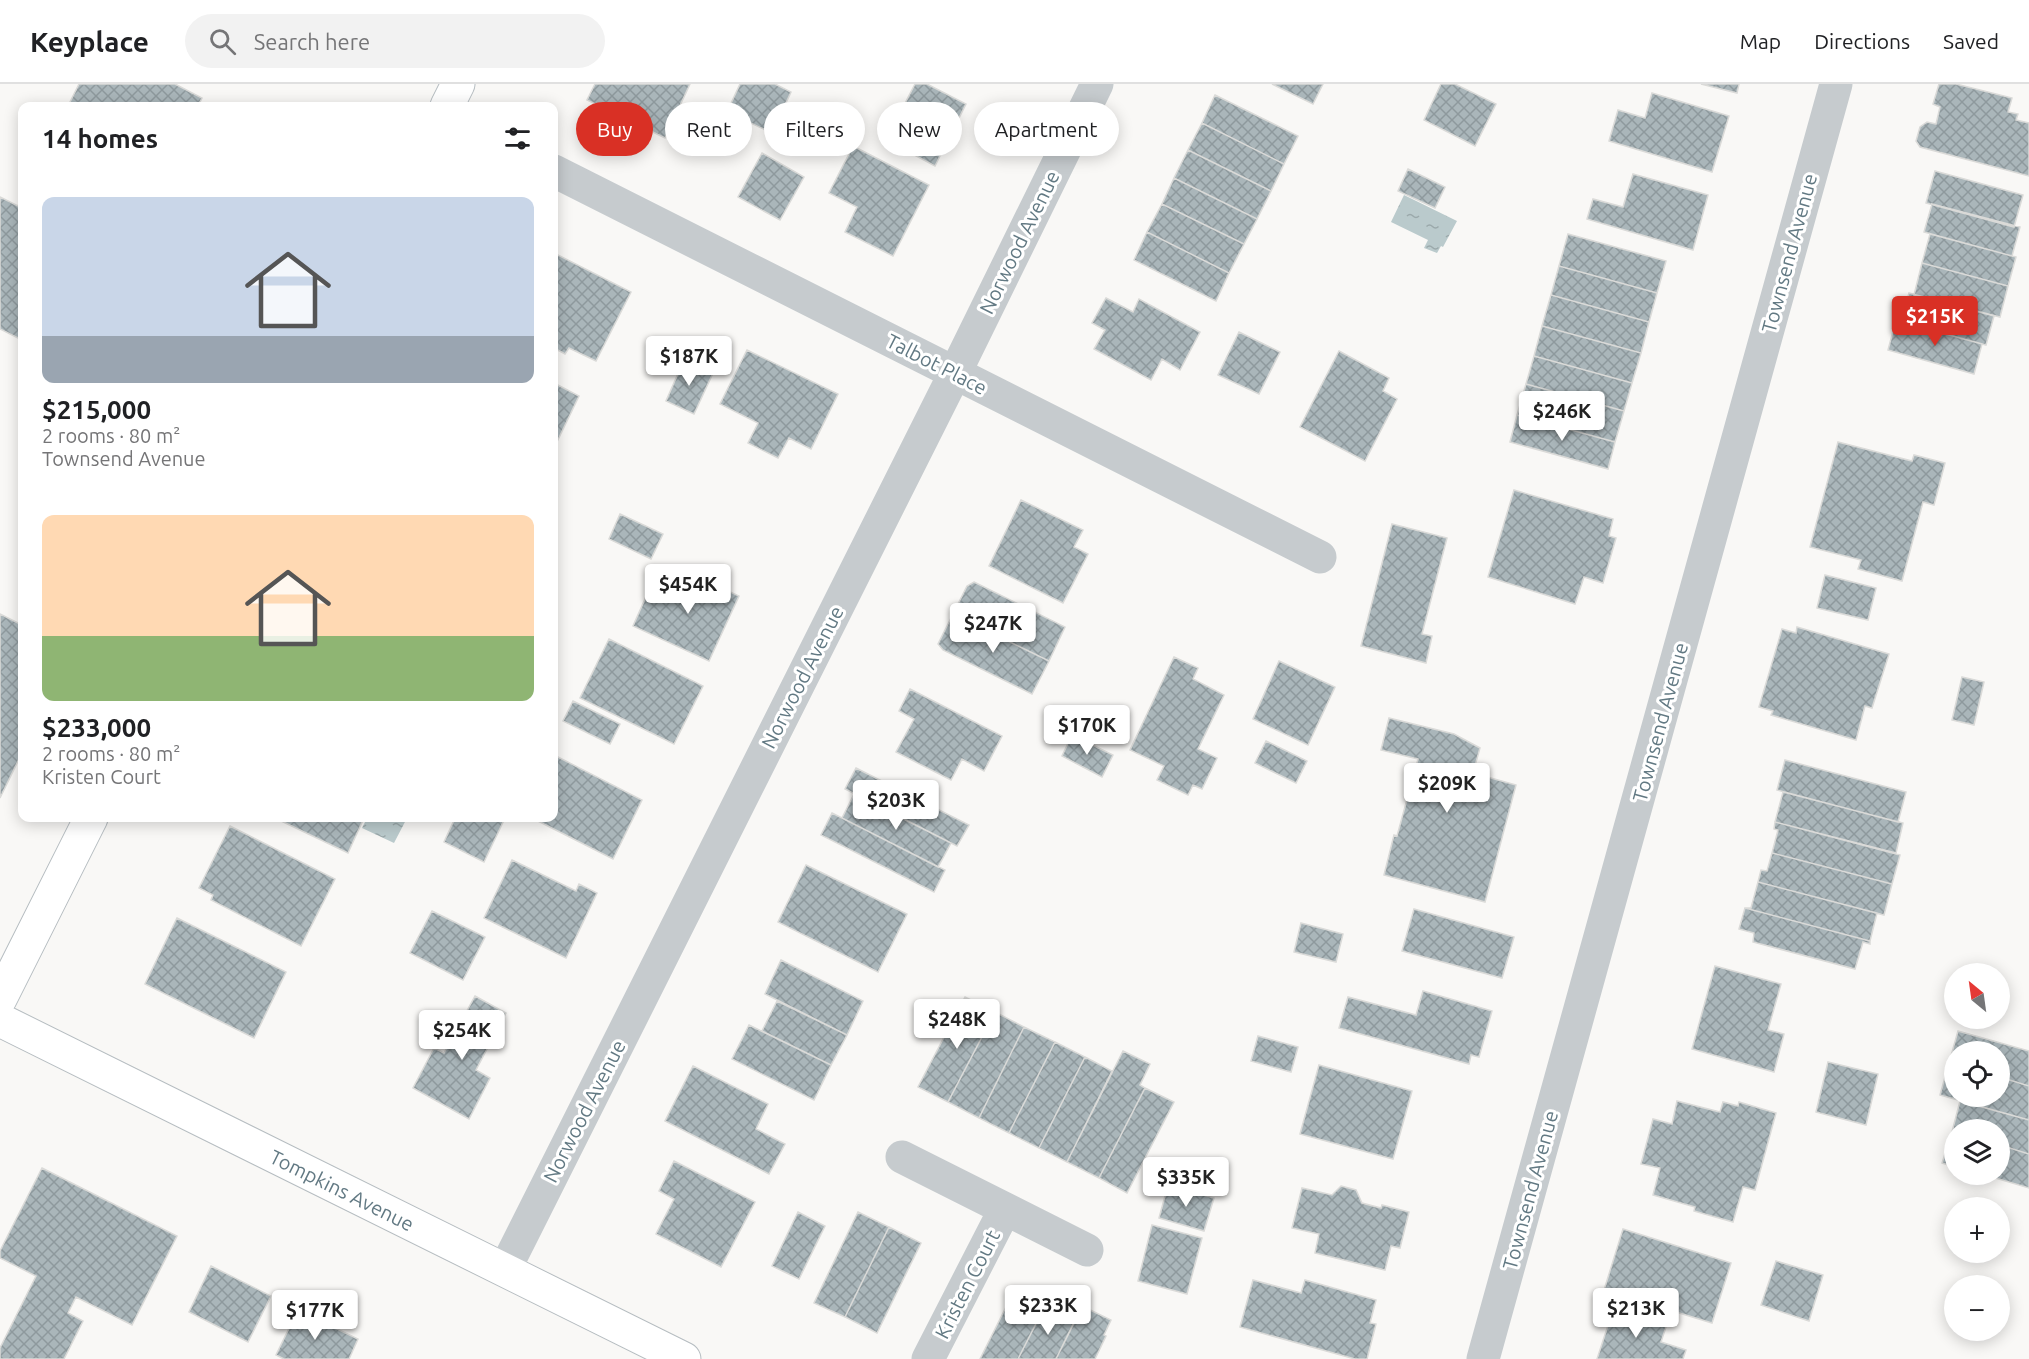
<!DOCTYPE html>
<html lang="en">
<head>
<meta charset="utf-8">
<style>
  body { margin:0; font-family:Ubuntu,sans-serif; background:#f2f2f2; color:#202124; height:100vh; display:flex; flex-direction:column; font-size:22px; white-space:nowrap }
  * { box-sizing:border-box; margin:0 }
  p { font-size:20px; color:#757577 }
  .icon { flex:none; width:33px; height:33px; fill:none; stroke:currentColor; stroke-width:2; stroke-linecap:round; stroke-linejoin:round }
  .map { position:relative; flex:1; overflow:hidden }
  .sheet { position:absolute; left:18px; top:18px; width:540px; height:720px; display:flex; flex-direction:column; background:#fff; border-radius:12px; box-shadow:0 3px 15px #0003 }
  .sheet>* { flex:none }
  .guide { position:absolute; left:576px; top:18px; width:570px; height:54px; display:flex; gap:12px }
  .needle { width:39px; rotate:331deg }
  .tools { position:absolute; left:1944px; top:879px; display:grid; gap:12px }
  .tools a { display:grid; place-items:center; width:66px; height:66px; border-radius:50%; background:#fff; box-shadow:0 3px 15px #0003; font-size:30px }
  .price { position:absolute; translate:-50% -51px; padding:0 14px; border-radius:6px; background:#fff; color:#222; font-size:20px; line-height:39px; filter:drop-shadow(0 2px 3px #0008) }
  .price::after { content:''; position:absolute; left:50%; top:36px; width:18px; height:14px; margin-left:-9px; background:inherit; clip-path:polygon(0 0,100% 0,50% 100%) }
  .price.on { background:#d93025; color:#fff }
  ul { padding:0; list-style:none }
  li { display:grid; align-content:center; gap:12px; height:318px; padding:0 24px }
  li span { display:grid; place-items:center; height:186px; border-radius:12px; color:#555 }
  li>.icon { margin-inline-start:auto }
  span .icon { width:108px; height:108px; fill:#fffc; stroke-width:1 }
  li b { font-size:26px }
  h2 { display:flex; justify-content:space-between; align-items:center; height:72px; padding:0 24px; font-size:26px }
  .tag { padding:0 21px; border-radius:27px; background:#fff; box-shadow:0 3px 15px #0003; font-size:21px; line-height:54px }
  .tag.on { background:#d93025; color:#fff }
  header { display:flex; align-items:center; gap:36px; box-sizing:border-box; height:84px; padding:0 30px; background:#fff; border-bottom:2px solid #e0e0e0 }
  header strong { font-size:28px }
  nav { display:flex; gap:33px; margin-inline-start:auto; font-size:21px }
  .search { width:420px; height:54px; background:#f2f2f2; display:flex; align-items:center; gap:15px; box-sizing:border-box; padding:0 21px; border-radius:33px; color:#757577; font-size:22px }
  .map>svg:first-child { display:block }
  .water { fill:url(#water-ripples) }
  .building { fill:url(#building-cross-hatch); stroke:#dadad8; stroke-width:1.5 }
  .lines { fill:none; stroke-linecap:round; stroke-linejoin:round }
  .secondary-casing { stroke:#b6bdc1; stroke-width:35 }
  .street { stroke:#c6cbce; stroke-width:33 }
  .secondary { stroke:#fff; stroke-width:33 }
  .labels { text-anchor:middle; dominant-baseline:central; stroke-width:6; stroke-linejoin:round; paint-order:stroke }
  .street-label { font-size:20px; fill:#627983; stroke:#fff }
</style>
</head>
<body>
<header>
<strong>Keyplace</strong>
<div class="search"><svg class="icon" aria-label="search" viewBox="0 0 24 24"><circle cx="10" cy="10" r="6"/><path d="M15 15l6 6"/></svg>Search here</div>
<nav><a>Map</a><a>Directions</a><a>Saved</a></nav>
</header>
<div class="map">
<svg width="2029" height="1275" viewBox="0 0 2029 1275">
  <defs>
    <pattern id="water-ripples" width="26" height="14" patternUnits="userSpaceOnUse" patternTransform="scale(1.5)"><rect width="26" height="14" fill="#bacacc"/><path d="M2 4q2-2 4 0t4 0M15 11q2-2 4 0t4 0" fill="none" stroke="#9ba9ab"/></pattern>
    <pattern id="building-cross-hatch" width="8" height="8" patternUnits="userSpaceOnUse" patternTransform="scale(1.5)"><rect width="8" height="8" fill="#aab6ba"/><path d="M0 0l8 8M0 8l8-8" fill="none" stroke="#8e999d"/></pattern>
  </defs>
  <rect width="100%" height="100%" fill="#f9f8f6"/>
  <!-- water -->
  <path class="water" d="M1404,111L1457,137L1443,163L1441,162L1437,169L1424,164L1428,156L1391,138Z
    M367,734H407L394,759L362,744Z"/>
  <!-- building -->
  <path class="building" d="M79,0H175L202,14L198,22H68Z
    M595,0H690L665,54L587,16Z
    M740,0H775L791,8L772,49L727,28Z
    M915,0H927L966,20L935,82L886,56Z
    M1272,0H1323L1313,20Z
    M1441,0H1455L1496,20L1475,62L1424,36Z
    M1701,0H1739L1737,9Z
    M1939,0H1956L2012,14L2008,28L2018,30L2016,36L2029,39V92L1920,63L1916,57L1920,43L1927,38L1936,40L1940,23L1933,20Z
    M1652,9L1729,32L1712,88L1609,57L1618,26L1645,34Z
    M1215,11L1298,52L1284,80L1202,39Z
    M1202,39L1284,80L1271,107L1188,66Z
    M853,62L929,101L893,172L845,148L857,123L829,109Z
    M1188,66L1271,107L1257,135L1174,94Z
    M762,69L804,93L780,136L738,113Z
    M1408,85L1445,103L1435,124L1398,107Z
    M1935,87L2023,111L2014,143L1926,119Z
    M1633,90L1708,111L1693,166L1587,135L1593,115L1623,123Z
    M1174,94L1257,135L1244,160L1162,120Z
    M0,113L18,122L22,113V256L0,245Z
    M1162,120L1244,160L1229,189L1147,148Z
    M1932,120L2020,143L2012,172L1924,148Z
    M1147,148L1229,189L1216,217L1134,176Z
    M1568,150L1666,177L1657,209L1559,182Z
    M1930,150L2016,173L2008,202L1922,179Z
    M554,169L631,208L596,277L569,264L565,270L554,264Z
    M1922,179L2008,202L2000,233L1914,211Z
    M1559,182L1657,209L1649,238L1551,211Z
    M1909,209L1994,232L1986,261L1901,238Z
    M1551,211L1649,238L1641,269L1542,242Z
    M1106,214L1133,228L1139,215L1200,248L1180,286L1162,275L1151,296L1094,265L1105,246L1092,239Z
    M1896,236L1982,260L1974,290L1888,266Z
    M1542,242L1641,269L1632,299L1534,272Z
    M1239,248L1280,268L1259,310L1218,291Z
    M747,266L838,310L811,365L789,354L778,374L748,359L758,339L720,320Z
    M1339,267L1389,294L1383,307L1397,315L1365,377L1300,343Z
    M1534,272L1632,299L1624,327L1526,300Z
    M684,276L713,289L694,330L666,317Z
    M554,299L579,312L554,364Z
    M1526,300L1624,327L1615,358L1517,331Z
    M1517,331L1615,358L1608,385L1510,358Z
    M1838,358L1912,377L1914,371L1945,379L1934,421L1923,418L1902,497L1858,485L1861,476L1810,463Z
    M1514,406L1613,435L1609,452L1616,454L1603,499L1584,493L1575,520L1488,493Z
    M1021,416L1083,446L1074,463L1088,470L1063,519L989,482Z
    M620,430L663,450L651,475L609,455Z
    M1392,440L1447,454L1422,550L1432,552L1426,579L1361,562Z
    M692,490L739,512L709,577L633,542L653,497L683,511Z
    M1825,491L1876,504L1868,536L1817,524Z
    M974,498L1065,543L1049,577L953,530L967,502Z
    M0,530L22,541V669L0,714Z
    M953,530L1049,577L1032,610L943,566L938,560Z
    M1797,543L1889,570L1872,624L1865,622L1856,656L1771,631L1773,627L1759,623L1782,545L1796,549Z
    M609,555L703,602L674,660L580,614Z
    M1174,573L1198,584L1193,595L1224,611L1198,665L1217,674L1202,705L1193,701L1188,711L1157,696L1164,682L1130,666Z
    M1279,577L1335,603L1308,661L1253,635Z
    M1962,593L1984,598L1974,641L1952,636Z
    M910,605L1002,652L984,687L962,675L951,696L896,668L914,635L899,627Z
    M573,617L620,640L610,660L563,637Z
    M1389,634L1454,650L1480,664L1473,689L1516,701L1485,818L1384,791L1394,751L1397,752L1418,675L1381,666Z
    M1072,651L1113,671L1102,693L1062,672Z
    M1266,657L1307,677L1296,699L1255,679Z
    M554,671L642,716L613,775L532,734H554Z
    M1785,676L1906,708L1898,738L1777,706Z
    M856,684L969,741L957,762L845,705Z
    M1783,708L1903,739L1896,769L1775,738Z
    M854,710L951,759L938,783L842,734Z
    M832,729L945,786L934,808L821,751Z
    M275,734H364L348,769Z
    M455,734H505L484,778L444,758Z
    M1775,738L1900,771L1892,800L1772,769L1778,746L1774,745Z
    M230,742L335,795L301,862L211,816L213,811L199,804Z
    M1772,769L1892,800L1884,831L1758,798L1761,786L1767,787Z
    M512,776L576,807L579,800L597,809L566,874L484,834Z
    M806,781L907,830L878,888L778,838Z
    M1758,798L1877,829L1870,857L1745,824H1751Z
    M1745,824L1870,857V860L1863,858L1855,885L1753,858L1754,849L1739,845Z
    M1414,825L1514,853L1502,894L1402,867Z
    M432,827L485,853L463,896L410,869Z
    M177,834L286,888L254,954L145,900Z
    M1301,839L1343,850L1336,878L1294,868Z
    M781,876L863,917L847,951L765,910Z
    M1715,882L1781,900L1768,946L1784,950L1774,988L1692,965Z
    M1423,907L1492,927L1479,973L1471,971L1469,980L1339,944L1348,913L1416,931Z
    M475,912L506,929L476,986L490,994L469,1035L413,1004L434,964L444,969Z
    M965,913L995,928L948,1018L918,1003Z
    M777,917L847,951L831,981L762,947Z
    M995,928L1024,943L979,1034L948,1018Z
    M749,941L831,981L814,1016L732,975Z
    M1024,943L1055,958L1009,1049L979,1034Z
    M1958,947L2029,967V1002L2000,993V968H1954V981L1949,979Z
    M1258,952L1298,963L1291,988L1251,977Z
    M1055,958L1085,973L1039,1064L1009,1049Z
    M1123,967L1150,980L1140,1001L1145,1004L1099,1094L1067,1078Z
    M1085,973L1112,987L1067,1078L1039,1064Z
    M1828,978L1878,990L1866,1041L1816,1028Z
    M1949,979L1954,981V1012H2000V993L2029,1002V1036L1940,1011Z
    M1319,981L1412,1007L1393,1075L1300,1050Z
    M693,982L768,1020L756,1045L785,1060L769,1090L665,1037Z
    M1145,1004L1174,1018L1127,1109L1099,1094Z
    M1677,1017L1720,1028L1723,1018L1738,1022L1739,1018L1776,1029L1755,1106L1743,1103L1733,1138L1694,1127L1695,1123L1653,1111L1660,1084L1641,1080L1653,1035L1672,1040Z
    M1960,1017L2029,1036V1070L2000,1061V1046H1954V1048H1952Z
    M1952,1048H1954V1083L1942,1079Z
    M2000,1061L2029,1070V1104L1982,1090H2000Z
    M674,1077L755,1118L721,1183L656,1150L674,1115L659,1107Z
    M42,1084L177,1152L132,1241L76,1213L68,1229L83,1237L64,1275H0V1264L36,1192L0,1174V1167Z
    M1168,1101L1214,1114L1204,1147L1159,1134Z
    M1341,1102L1356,1106L1362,1119L1381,1124L1382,1121L1409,1128L1400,1164L1391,1162L1385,1186L1315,1169L1319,1150L1292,1144L1302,1104L1332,1111Z
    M798,1128L825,1142L799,1195L772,1182Z
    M858,1128L889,1143L845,1233L814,1219Z
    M1152,1141L1202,1154L1187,1210L1138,1197Z
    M889,1143L921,1159L877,1249L845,1233Z
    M1623,1145L1731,1179L1712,1239L1604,1206Z
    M1776,1177L1823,1191L1809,1237L1761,1221Z
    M211,1182L271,1212L248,1258L189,1228Z
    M1253,1196L1301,1209L1305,1196L1376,1216L1370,1239L1376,1240L1367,1275H1355L1240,1243Z
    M1014,1207L1045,1222L1018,1275H980Z
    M1045,1222L1075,1237L1056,1275H1018Z
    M1082,1222L1111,1236L1104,1251L1106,1252L1095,1275H1056Z
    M1614,1223L1667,1240L1661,1258L1686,1266L1683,1275H1597Z
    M298,1226L358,1255L349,1275H284L276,1271Z"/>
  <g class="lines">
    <!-- secondary casing -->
    <g class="secondary-casing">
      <g id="secondary">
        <path d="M447,22L458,0"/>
        <path d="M0,915L91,734"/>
        <path id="s1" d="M0,936L684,1275"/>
      </g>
    </g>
    <!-- street -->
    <path class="street" d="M554,87L1320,473
      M902,1073L1087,1166
      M505,1185L955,289L1097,0
      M928,1275L1005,1125
      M1483,1275L1836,0"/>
    <!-- secondary -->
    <use href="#secondary" class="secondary"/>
  </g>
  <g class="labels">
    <!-- street labels -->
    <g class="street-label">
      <text transform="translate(1019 158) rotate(-64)">Norwood Avenue</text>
      <text transform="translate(1789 169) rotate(-75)">Townsend Avenue</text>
      <text transform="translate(937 280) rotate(27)">Talbot Place</text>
      <text transform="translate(802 593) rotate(-63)">Norwood Avenue</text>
      <text transform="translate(1660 638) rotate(-75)">Townsend Avenue</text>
      <text transform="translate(584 1027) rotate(-63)">Norwood Avenue</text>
      <text stroke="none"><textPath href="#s1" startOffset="382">Tompkins Avenue</textPath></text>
      <text transform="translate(1530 1106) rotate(-75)">Townsend Avenue</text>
      <text transform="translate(967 1200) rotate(-63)">Kristen Court</text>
    </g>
  </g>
</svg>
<div class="tools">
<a><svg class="needle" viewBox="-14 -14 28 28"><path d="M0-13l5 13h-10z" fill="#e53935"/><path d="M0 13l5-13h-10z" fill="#757577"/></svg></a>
<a><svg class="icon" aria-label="locate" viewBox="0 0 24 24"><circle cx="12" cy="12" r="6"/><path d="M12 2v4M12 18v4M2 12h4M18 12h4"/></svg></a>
<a><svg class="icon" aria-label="layers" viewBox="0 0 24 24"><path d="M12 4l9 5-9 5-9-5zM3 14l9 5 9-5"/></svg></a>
<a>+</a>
<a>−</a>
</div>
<b class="price on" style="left:1935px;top:263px">$215K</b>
<b class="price" style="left:689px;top:303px">$187K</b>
<b class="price" style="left:1562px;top:358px">$246K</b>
<b class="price" style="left:688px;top:531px">$454K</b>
<b class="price" style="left:993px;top:570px">$247K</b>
<b class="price" style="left:1087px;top:672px">$170K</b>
<b class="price" style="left:1447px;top:730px">$209K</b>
<b class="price" style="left:896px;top:747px">$203K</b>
<b class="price" style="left:957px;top:966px">$248K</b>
<b class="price" style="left:462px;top:977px">$254K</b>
<b class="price" style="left:1186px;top:1124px">$335K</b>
<b class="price" style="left:1048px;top:1252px">$233K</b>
<b class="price" style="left:1636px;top:1255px">$213K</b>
<b class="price" style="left:315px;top:1257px">$177K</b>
<div class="guide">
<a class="tag on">Buy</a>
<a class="tag">Rent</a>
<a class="tag">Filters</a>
<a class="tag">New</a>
<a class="tag">Apartment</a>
</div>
<section class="sheet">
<h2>14 homes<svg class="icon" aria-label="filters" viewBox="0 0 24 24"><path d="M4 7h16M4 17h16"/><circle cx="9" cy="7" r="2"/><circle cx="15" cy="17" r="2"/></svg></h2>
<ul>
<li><span style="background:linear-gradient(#c9d6e8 75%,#9aa5b1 0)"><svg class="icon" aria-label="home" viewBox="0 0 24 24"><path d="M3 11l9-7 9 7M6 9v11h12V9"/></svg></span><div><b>$215,000</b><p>2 rooms · 80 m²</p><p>Townsend Avenue</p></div></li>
<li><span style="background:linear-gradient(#ffd9b3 65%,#8fb573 0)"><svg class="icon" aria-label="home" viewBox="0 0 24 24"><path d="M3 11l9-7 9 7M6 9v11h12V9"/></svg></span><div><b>$233,000</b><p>2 rooms · 80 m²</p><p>Kristen Court</p></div></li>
</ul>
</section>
</div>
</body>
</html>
